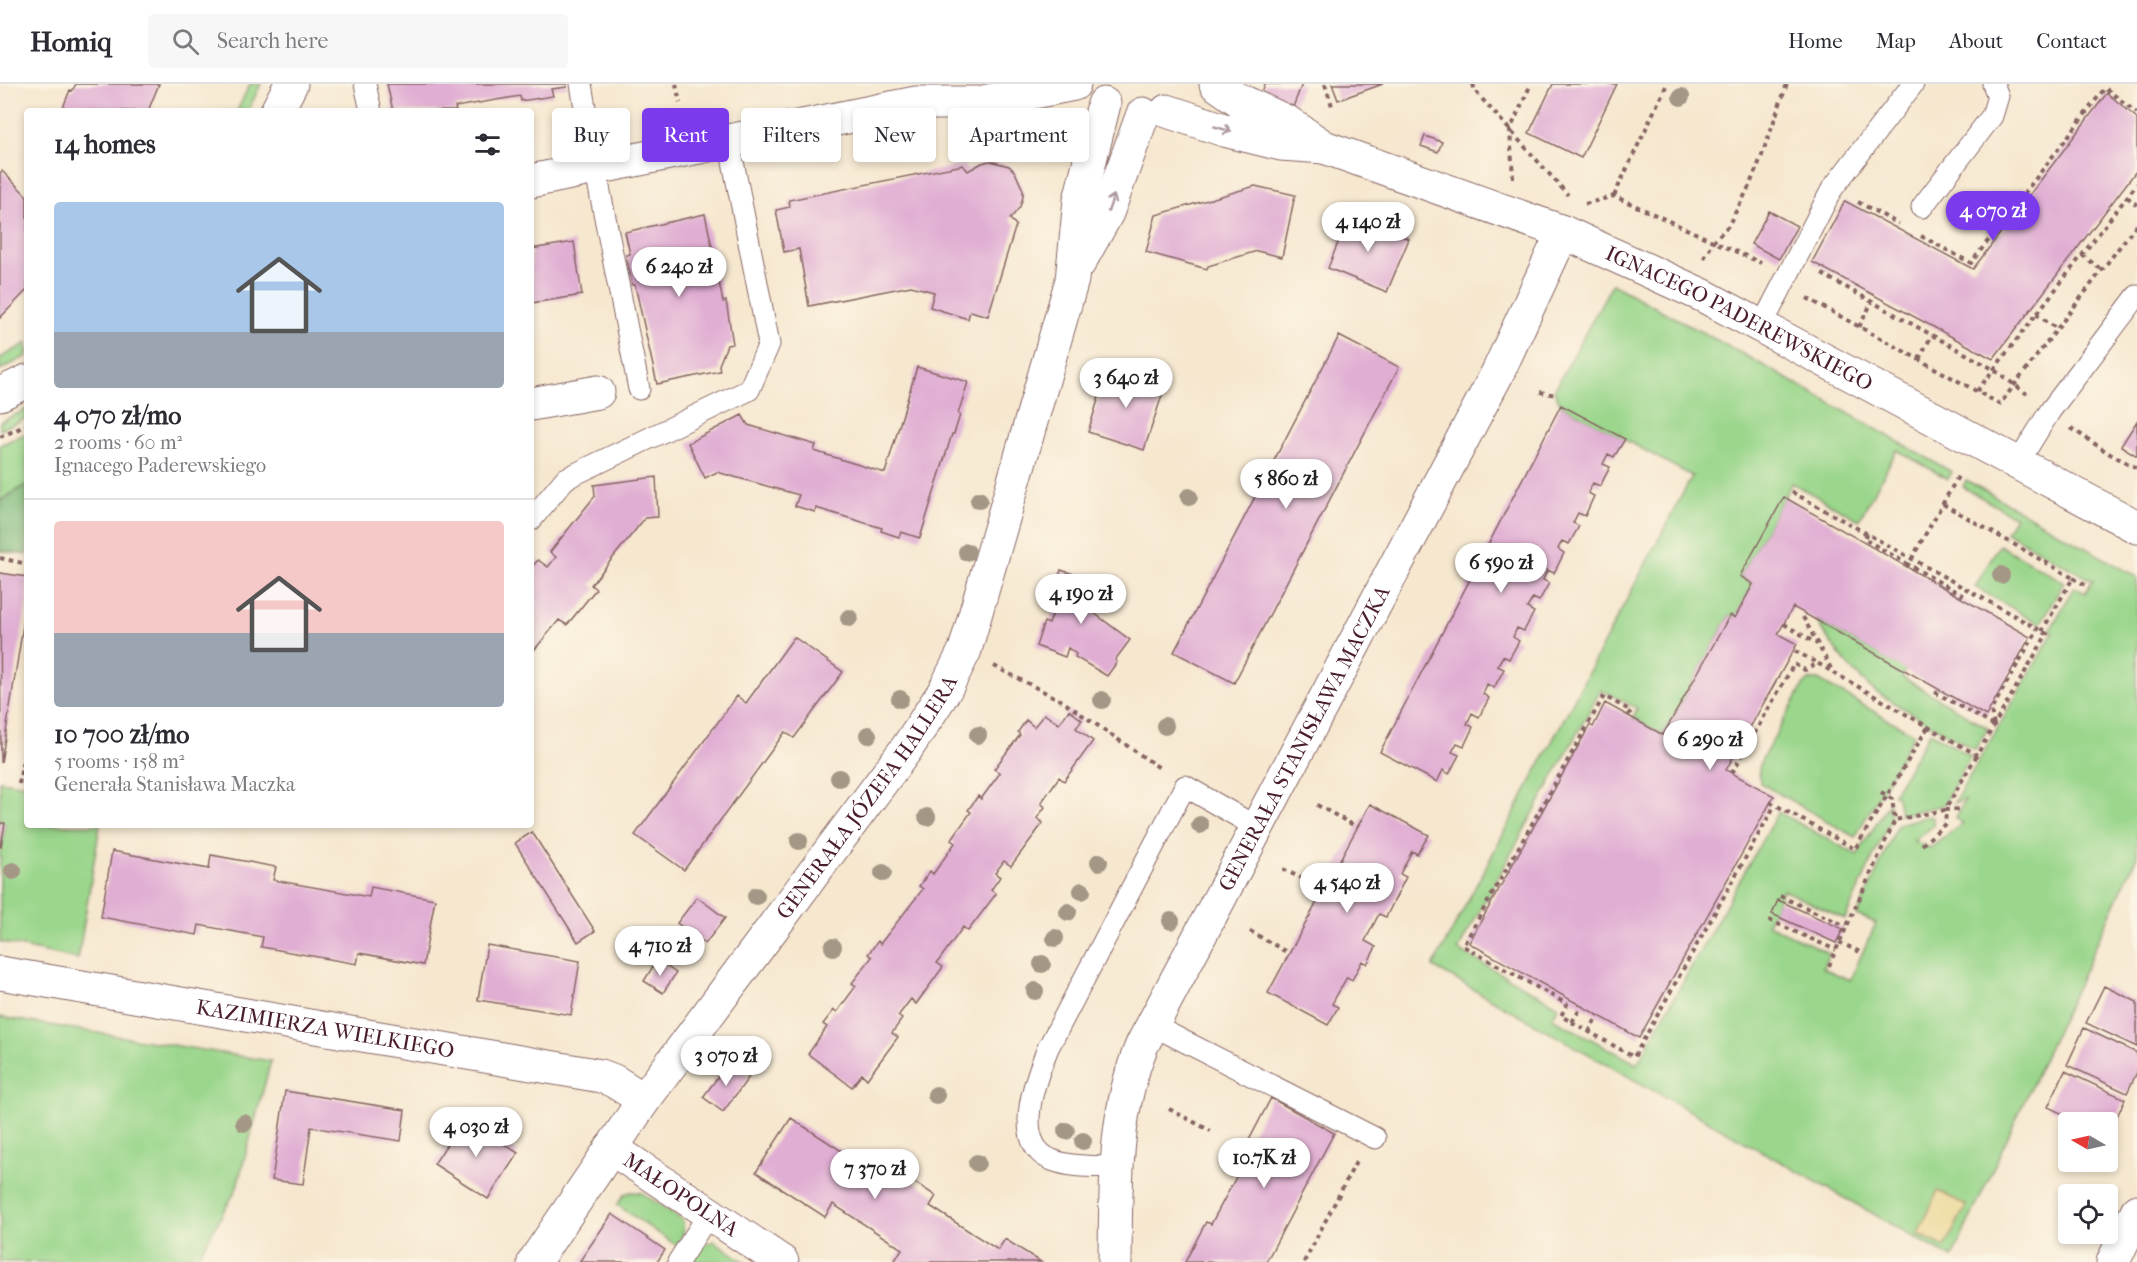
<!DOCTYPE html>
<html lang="en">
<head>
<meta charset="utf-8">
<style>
  body { margin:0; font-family:"IM FELL French Canon",serif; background:#f7f7f7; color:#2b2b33; height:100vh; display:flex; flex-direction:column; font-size:22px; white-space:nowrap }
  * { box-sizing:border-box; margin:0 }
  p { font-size:20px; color:#7c7c81 }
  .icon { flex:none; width:33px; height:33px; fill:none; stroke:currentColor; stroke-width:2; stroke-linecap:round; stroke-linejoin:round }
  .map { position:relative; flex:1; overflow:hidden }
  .drawer { position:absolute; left:24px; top:24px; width:510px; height:720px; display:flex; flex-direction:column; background:#fff; border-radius:6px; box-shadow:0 3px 9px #0003 }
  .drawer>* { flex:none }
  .banner { position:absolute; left:552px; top:24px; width:570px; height:54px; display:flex; gap:12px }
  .needle { width:39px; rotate:279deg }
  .controls { position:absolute; left:2058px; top:1028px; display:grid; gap:12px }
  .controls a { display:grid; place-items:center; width:60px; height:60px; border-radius:6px; background:#fff; box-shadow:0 3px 9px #0003; font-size:30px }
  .price { position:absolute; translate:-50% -51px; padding:0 14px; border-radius:21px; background:#fff; color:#222; font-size:20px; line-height:39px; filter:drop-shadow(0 2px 3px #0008) }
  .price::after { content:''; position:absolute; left:50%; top:36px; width:18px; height:14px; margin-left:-9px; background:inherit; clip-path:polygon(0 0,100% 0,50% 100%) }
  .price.on { background:#7c3aed; color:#fff }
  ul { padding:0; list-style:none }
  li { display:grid; align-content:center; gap:12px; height:318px; padding:0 30px }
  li+li { border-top:2px solid #e1e1e2 }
  li span { display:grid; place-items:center; height:186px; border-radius:6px; color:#555 }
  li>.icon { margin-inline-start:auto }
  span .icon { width:108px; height:108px; fill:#fffc; stroke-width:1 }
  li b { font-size:26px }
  h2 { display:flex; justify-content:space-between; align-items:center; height:72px; padding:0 30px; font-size:26px }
  .pill { padding:0 21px; border-radius:6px; background:#fff; box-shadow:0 3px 9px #0003; font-size:21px; line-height:54px }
  .pill.on { background:#7c3aed; color:#fff }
  header { display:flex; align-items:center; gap:36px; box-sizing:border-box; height:84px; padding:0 30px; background:#fff; border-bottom:2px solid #e1e1e2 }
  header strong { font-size:28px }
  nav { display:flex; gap:33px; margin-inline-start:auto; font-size:21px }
  .search { width:420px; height:54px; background:#f7f7f7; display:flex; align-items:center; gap:15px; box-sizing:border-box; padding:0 21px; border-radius:6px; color:#7c7c81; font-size:22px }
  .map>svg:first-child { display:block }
  .green { fill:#9ad68b; stroke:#727a5b; stroke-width:1.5 }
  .forest { fill:#7bb777; stroke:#626b51; stroke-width:1.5 }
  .sand { fill:#eeda9e; stroke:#9c7c64; stroke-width:1.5 }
  .building { fill:#e0add3 }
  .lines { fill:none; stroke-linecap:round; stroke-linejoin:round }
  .service-casing { stroke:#866564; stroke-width:23 }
  .minor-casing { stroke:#866564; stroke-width:35 }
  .tertiary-casing { stroke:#866564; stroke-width:35 }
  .path { stroke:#866564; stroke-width:4; stroke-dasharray:4.5 4.5; stroke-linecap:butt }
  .service { stroke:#fff; stroke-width:21 }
  .minor { stroke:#fff; stroke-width:33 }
  .tertiary { stroke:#fff; stroke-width:33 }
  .tree { fill:#a59785 }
  .oneway { stroke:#ae9aa0 }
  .labels { text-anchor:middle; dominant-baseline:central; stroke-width:4.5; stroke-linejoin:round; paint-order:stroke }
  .street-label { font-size:21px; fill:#4a1f2b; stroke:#fcf5e5 }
</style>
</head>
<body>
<header>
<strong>Homiq</strong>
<div class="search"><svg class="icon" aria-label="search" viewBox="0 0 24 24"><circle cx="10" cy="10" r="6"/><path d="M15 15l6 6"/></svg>Search here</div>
<nav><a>Home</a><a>Map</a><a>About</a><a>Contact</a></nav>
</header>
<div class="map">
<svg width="2137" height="1178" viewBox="0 0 2137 1178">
  <rect width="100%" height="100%" fill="#fcf5e5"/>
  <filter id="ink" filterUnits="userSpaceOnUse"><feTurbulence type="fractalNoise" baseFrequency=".0167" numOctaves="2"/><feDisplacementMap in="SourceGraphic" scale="12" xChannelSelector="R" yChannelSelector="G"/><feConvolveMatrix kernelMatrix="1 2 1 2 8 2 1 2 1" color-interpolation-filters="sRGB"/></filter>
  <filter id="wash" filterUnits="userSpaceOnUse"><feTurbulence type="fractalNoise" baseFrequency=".008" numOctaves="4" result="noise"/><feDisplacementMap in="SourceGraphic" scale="24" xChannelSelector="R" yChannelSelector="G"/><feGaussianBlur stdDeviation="1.35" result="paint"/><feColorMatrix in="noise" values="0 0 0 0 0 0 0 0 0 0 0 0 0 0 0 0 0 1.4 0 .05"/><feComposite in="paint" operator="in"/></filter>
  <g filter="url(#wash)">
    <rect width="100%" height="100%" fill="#f6e7cf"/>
    <!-- green -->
    <path class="green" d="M250,0H261L248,27H237Z
      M1612,200L1763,281L1952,388L1948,395L1897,366L1859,436L1792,399L1740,492L1753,500L1735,534L1730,531L1663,651L1633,634L1637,624L1601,606L1458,866L1559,922L1552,934L1637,980L1778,728L1857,771L1889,719L1891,734L1845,835L1783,806L1767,840L1829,869L1823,884L1850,896L1876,839L1857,831L1898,740L1929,732L1933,734V742L1914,757L1930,764L1963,739L1955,734L1965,716L1954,719L2053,549L2050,546L2075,503L2085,509L2093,497L2006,448L2015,433L1963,403L1966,396L2137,493V772L1952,1174L1433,883L1692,392L1561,321L1554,307Z
      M27,259V272L0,286V274Z
      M27,325V334L0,346V338Z
      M27,349V400L0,417V361Z
      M1999,461L2064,498L2040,540L1975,503Z
      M1816,536L1906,586L1902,593L1988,644L1975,666L1877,609C1851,588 1833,564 1816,536Z
      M1809,596H1818L1914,650L1855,753L1760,699L1759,685L1762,675L1803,602Z
      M1930,648L1971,672L1943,721L1900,731L1897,713L1893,710Z
      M27,690V741H100L78,875L0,858V771L5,740L0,739V697L25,701Z
      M0,933L271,977L236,1106L195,1178H0Z
      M631,1108L642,1109L682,1136C686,1147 682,1153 677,1162L617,1121L625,1110Z
      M714,1157L745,1178H691L703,1161Z"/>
    <!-- forest -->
    <path class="forest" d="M27,400V471L0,467V417Z"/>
    <!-- sand -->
    <path class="sand" d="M1938,1107L1966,1121L1945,1163L1918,1150Z"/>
    <g id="blocks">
      <!-- building -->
      <path class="building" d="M76,0H159L148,27L62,26L70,6L72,7Z
        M387,0H567V3L551,5L553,12L521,17L520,12L455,23L456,27H393Z
        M1265,0H1302L1293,23L1261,11Z
        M1332,0H1383L1338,16Z
        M1553,0H1617L1581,74L1529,49Z
        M2107,9L2137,34V86L1993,275L1812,178L1845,117L1973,185Z
        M1425,52L1442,58L1438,68L1421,62Z
        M990,77L1009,82L1015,88L1023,106V113L1020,123L1010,135L1016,141L988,232L970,227L968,235L930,223L934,208L911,202L809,222L799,165L784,168L776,126L790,123L789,116L963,81L968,87L982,79Z
        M2,87L27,112V206L0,234V89Z
        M1255,102L1295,111L1282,173L1257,167L1208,182L1207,185L1146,168L1156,131Z
        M1769,127L1797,142L1779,175L1751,160Z
        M705,130L716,181L703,183L706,196L718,193L723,218L726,217L733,260L727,261L719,281L720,287L657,300L635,201H632L626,171L630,170L625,148Z
        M1349,131L1409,155L1387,208L1328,184Z
        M574,158L582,211L531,219V165Z
        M1339,252L1399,283L1234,599L1174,568Z
        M917,283L968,298L958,330L960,331L954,350H952L920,454L901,448L899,453L881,447L882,444L816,424L815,428L795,422L799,411L717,388L705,394L688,359L742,331L748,341L816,361L814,367L885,389Z
        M1108,284L1165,302L1144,366L1088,348Z
        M1561,321L1625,355L1614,373L1608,370L1603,380L1610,383L1600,402L1593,399L1588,409L1594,412L1585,432L1578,429L1573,439L1579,442L1569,460L1562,457L1558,465L1564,469L1554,489L1547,486L1543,496L1549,499L1539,517L1533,514L1527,524L1534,528L1524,547L1517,544L1513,553L1519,557L1509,575L1503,572L1497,582L1504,585L1494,604L1487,600L1483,610L1489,614L1479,633L1472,629L1467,640L1473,643L1464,662L1457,659L1452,668L1459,671L1449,690L1443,686L1437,698L1380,668Z
        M2137,337V372L2121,362Z
        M656,393L658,433L645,434L591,501L596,505L567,541L559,536L531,570V499L533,497L531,495V484L538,476L548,483L556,473L550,468L595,412L594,401Z
        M1784,413L2030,553L1986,632L1793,523L1778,550L1797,560L1726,686L1774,712L1639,954L1469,859L1590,641L1593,643L1605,619L1663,651L1730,531L1735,534L1753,500L1740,492Z
        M1061,486L1104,500L1094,529L1130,556L1115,576L1117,578L1107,592L1075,573L1076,570L1068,564L1065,573L1036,562L1044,538L1049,540L1059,513L1053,511Z
        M0,489L27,493V517L1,679Z
        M794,553L843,588L794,654L785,648L684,786L635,751L737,612L746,619Z
        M1069,626L1082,636L1076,644L1093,657L1064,697L1059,693L1041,719L1045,723L1037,734L1043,739L1011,782L1004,777L995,789L1000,793L991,806L996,810L968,847L963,843L937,879L943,883L916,920L911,915L898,932L902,935L892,949L898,953L867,995L862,990L852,1003L808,970L827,943L823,940L834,926L837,928L856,902L852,899L872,873L868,870L878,857L880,860L923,805L919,802L930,787L933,790L955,759L951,756L971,728L968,726L978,712L981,715L1000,689L994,685L1020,651L1018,648L1026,636L1034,643L1044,630L1059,640Z
        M1370,720L1429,751L1417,770L1412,767L1400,790L1406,793L1386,833L1379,830L1365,857L1376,863L1367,880L1362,877L1352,896L1347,893L1332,920L1338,923L1328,941L1268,909Z
        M0,739H5L1,763H0Z
        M532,748L595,847L578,858L515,759Z
        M112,767L209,785L211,771L276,783L273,796L369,813L371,803L435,815L423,881L359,869L357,880L261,863L263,853L199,841L197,851L101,833Z
        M697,813L725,834L705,860L677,839Z
        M1778,816L1843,845L1836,859L1772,830Z
        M487,861L580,877L571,931L478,916Z
        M657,876L676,889L663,909L644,897Z
        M2104,902L2137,918V963L2086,939Z
        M2084,944L2137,969V988L2127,1009L2067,981Z
        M729,978L749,993L723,1028L703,1013Z
        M2065,987L2125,1015L2108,1052V1038H2092L2086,1035L2085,1038H2080L2048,1023Z
        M285,1007L405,1026L401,1057L311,1043L303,1100L272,1096Z
        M1271,1014L1334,1049L1266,1178H1185L1206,1138L1211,1140L1251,1065L1246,1062Z
        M464,1034L518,1069L488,1115L434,1080Z
        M791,1034L860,1079L867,1068L936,1112L930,1122L998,1166L1005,1155L1041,1178H898L895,1176L902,1165L833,1120L825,1133L756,1088Z
        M612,1130L665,1166L657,1178H579Z"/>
    </g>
  </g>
  <g filter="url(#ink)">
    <use href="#blocks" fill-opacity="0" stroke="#866564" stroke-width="1.5"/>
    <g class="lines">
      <!-- service casing -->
      <g class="service-casing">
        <path id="service" d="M365,0L371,27
          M581,0L595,83L639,305
          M1922,123L1992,32L1998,12L1993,0
          M1761,243L1832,105L1913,0
          M2018,379L2050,327L2137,212
          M531,436L565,395L749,306L769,260L729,57
          M1152,941L1375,1054
          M1116,1083C1096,1082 1072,1084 1052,1076C1010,1060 1036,993 1048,964L1185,702L1258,744
          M678,1178L709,1130"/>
      </g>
      <!-- minor casing -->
      <g class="minor-casing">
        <g id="minor">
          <path d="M1167,27L1224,46L1281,60L1324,63L1287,38L1239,16L1216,0"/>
          <path id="s1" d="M1324,63L1563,148L1704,212L2137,443"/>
          <path d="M531,97L916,19H978L1074,0"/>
          <path d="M1079,179L1107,129L1143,30"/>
          <path d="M531,320L598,308"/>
          <path id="s2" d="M0,889L601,992L614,997L644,1016"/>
          <path id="s3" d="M611,1064L782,1178"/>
          <path id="s4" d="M534,1178L644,1016L907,664L945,606L965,566L1072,196L1080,116L1104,20"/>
          <path id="s5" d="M1115,1178C1116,1104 1113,1031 1142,961L1498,288L1563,148"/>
          <path d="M2113,1178L2137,1127"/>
        </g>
      </g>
      <!-- tertiary casing -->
      <g class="tertiary-casing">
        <path id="tertiary" d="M277,27L291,0
          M0,310L27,297"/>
      </g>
      <!-- path -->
      <path class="path" d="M676,0L680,19
        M1325,0L1333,25
        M1473,0L1475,7L1568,111
        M1513,94L1510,46L1531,0
        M1614,112L1667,0
        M2127,113L2137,121
        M1858,118L1899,140
        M1585,120L1614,112L1761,179
        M1921,152L1971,179L2105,4L2137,29
        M2082,171L2102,186
        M1704,174L1714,157L1728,142L1747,107L1761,74L1787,0
        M1822,190L1993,285L2027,310
        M1807,214L2000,320L2137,140
        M2036,230L2057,245
        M1859,243L1872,218
        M1919,275L1932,251
        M1977,307L2137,100
        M1540,308L1556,311
        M2071,344L2110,370L2137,384
        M0,353L27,341
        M1792,408L2047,550L1945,726L1895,736L1827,886
        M1943,420L2073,494L2042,547
        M1867,449L1864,455L1962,511L1966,505
        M0,474L27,480
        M1907,483L1960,389
        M2073,494L2089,503
        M1803,533L1833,588
        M1784,540L1817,560
        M1795,567L1817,579
        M994,582L1062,617L1161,685
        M1935,608L1993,641
        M1628,631L1631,627L1604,612L1463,862L1567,920L1561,932L1634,973L1775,721
        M1994,641L1991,626L2038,545
        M1732,689L1794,580L1805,586L1817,579L1977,671
        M19,700L27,652
        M1881,708L1892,715L1895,736
        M1770,718L1855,765L1928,643
        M1317,721L1357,743
        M1922,761L1946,739L1945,726L1961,725
        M1283,785L1324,806
        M1780,812L1846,842
        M1769,836L1836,866
        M1250,847L1290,870
        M1839,858L1862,869
        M1572,938L1582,922
        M1589,948L1598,931
        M1169,1025L1211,1047
        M1304,1178L1356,1078"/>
      <!-- service -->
      <use href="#service" class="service"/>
      <!-- minor -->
      <use href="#minor" class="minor"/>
      <!-- tertiary -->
      <use href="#tertiary" class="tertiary"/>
    </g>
    <!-- trees -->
    <g class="tree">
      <circle cx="1681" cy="13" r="9"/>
      <circle cx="1189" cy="413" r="9"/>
      <circle cx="979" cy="416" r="9"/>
      <circle cx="967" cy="468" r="9"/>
      <circle cx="2001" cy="491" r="9"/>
      <circle cx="849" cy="534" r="9"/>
      <circle cx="900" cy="615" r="9"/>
      <circle cx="1102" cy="616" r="9"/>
      <circle cx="1165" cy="642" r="9"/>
      <circle cx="868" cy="651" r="9"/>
      <circle cx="978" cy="651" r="9"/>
      <circle cx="839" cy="694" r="9"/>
      <circle cx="927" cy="733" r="9"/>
      <circle cx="1200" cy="741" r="9"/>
      <circle cx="799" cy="757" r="9"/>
      <circle cx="1099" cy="778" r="9"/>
      <circle cx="13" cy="787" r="9"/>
      <circle cx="883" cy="789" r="9"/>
      <circle cx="1082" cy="807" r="9"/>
      <circle cx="756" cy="812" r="9"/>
      <circle cx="1068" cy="828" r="9"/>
      <circle cx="1171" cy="837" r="9"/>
      <circle cx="1055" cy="854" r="9"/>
      <circle cx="833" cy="863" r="9"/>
      <circle cx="1042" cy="880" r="9"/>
      <circle cx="1035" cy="907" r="9"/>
      <circle cx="936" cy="1011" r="9"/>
      <circle cx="244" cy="1039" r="9"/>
      <circle cx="1066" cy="1047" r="9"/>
      <circle cx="1083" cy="1057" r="9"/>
      <circle cx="977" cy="1079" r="9"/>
    </g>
    <!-- one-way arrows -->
    <defs><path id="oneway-shaft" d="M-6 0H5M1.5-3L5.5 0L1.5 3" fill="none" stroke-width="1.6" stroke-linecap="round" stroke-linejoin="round" transform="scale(1.5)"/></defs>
    <g class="oneway">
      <use href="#oneway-shaft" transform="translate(1223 45) rotate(16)"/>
      <use href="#oneway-shaft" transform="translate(1111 119) rotate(-71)"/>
    </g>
  </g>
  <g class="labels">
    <!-- street labels -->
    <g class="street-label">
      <text stroke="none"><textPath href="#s1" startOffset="450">IGNACEGO PADEREWSKIEGO</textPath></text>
      <text stroke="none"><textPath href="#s5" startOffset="567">GENERAŁA STANISŁAWA MACZKA</textPath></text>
      <text stroke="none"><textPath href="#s4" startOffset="572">GENERAŁA JÓZEFA HALLERA</textPath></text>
      <text stroke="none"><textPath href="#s2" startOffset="330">KAZIMIERZA WIELKIEGO</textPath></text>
      <text stroke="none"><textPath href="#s3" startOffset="84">MAŁOPOLNA</textPath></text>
    </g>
  </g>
</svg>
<div class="controls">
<a><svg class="needle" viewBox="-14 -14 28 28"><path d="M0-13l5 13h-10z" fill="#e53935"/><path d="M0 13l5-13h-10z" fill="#7c7c81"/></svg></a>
<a><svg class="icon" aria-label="locate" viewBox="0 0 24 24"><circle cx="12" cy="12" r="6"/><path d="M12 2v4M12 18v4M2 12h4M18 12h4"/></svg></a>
</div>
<b class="price on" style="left:1993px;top:158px">4 070 zł</b>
<b class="price" style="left:1368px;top:169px">4 140 zł</b>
<b class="price" style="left:679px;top:214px">6 240 zł</b>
<b class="price" style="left:1126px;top:325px">3 640 zł</b>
<b class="price" style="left:1286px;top:426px">5 860 zł</b>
<b class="price" style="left:1501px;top:510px">6 590 zł</b>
<b class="price" style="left:1081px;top:541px">4 190 zł</b>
<b class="price" style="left:1710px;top:687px">6 290 zł</b>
<b class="price" style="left:1347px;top:830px">4 540 zł</b>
<b class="price" style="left:660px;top:893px">4 710 zł</b>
<b class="price" style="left:726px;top:1003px">3 070 zł</b>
<b class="price" style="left:476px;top:1074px">4 030 zł</b>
<b class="price" style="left:1264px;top:1105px">10.7K zł</b>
<b class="price" style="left:875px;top:1116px">7 370 zł</b>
<div class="banner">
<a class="pill">Buy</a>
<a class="pill on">Rent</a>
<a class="pill">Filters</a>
<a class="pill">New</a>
<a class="pill">Apartment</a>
</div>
<section class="drawer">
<h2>14 homes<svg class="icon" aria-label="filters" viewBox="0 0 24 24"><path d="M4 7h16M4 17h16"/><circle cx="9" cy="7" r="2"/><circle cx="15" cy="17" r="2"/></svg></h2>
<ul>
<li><span style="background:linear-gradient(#a9c7e8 70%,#9aa5b1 0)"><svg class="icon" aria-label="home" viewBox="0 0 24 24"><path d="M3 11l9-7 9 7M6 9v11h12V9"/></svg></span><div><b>4 070 zł/mo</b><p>2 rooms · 60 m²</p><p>Ignacego Paderewskiego</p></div></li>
<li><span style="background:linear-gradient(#f6c9c9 60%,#9aa5b1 0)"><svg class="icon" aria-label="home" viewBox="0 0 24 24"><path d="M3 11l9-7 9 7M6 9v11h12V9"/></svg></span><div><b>10 700 zł/mo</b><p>5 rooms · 158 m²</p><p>Generała Stanisława Maczka</p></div></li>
</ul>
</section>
</div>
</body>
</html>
